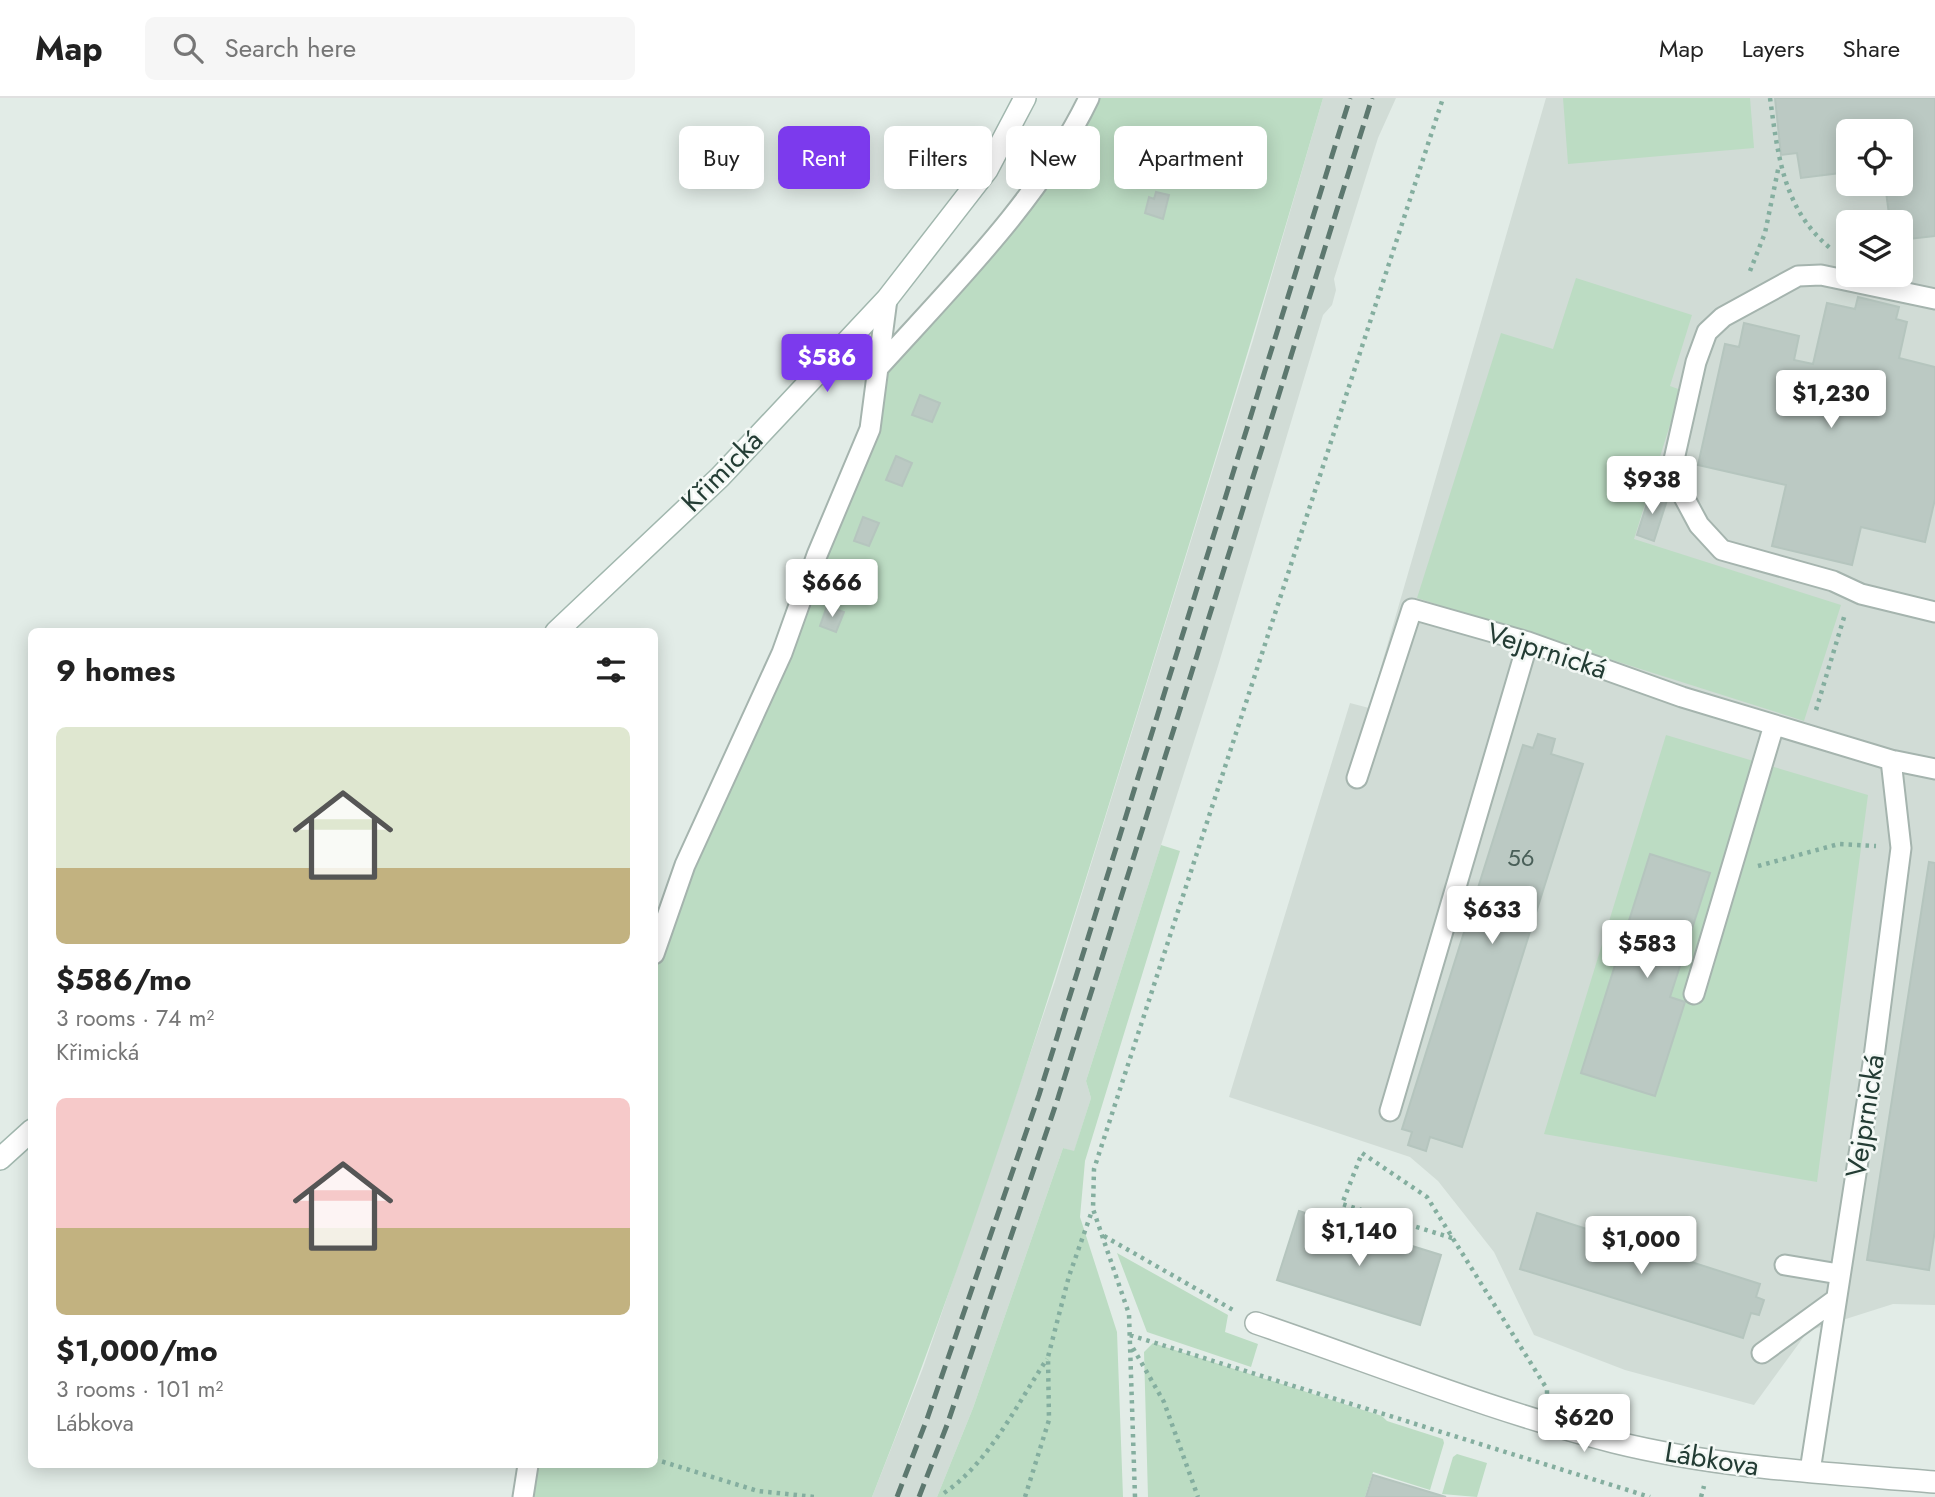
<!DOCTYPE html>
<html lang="en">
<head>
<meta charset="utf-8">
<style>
  body { margin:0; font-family:Jost,sans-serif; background:#f6f6f6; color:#222; height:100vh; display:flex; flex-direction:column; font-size:26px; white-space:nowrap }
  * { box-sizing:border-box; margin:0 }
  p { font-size:23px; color:#767676 }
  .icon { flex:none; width:38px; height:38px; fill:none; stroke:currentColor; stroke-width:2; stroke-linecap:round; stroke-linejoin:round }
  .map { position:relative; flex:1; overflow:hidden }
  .panel { position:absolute; left:28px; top:530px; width:630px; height:840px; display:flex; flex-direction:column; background:#fff; border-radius:10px; box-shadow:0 4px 18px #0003 }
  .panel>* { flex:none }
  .hud { position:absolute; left:679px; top:28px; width:665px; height:63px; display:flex; gap:14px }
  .tools { position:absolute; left:1836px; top:21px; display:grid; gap:14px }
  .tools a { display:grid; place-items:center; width:77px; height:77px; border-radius:10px; background:#fff; box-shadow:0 4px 18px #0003; font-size:35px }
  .price { position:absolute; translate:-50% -60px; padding:0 16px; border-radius:7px; background:#fff; color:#222; font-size:23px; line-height:46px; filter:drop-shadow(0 2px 4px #0008) }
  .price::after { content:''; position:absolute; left:50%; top:42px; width:21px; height:16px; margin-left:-10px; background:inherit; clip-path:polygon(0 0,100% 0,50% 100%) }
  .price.selected { background:#7c3aed; color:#fff }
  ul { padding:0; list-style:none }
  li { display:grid; align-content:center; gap:14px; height:371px; padding:0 28px }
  li span { display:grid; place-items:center; height:217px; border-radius:10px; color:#555 }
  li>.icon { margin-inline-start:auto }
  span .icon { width:126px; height:126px; fill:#fffc; stroke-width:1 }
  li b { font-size:30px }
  h2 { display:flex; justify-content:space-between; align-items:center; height:84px; padding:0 28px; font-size:30px }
  .pill { padding:0 24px; border-radius:10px; background:#fff; box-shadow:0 4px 18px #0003; font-size:24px; line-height:63px }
  .pill.selected { background:#7c3aed; color:#fff }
  header { display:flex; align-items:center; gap:42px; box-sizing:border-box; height:98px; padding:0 35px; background:#fff; border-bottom:2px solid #e0e0e0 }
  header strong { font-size:33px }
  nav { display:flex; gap:38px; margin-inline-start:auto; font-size:24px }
  .search { width:490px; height:63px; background:#f6f6f6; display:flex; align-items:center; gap:18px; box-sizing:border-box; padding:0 24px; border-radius:10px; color:#767676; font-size:26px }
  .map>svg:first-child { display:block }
  .built { fill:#d1dcd6; fill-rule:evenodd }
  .green { fill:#bcdcc3 }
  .building { fill:#bbc9c3; stroke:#b5c5be; stroke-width:2 }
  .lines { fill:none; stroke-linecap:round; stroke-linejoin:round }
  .service-casing { stroke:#a5b4ae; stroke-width:23 }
  .minor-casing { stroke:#a5b4ae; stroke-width:24 }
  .secondary-casing { stroke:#a1b7ae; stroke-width:24 }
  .path { stroke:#84ae9f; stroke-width:4.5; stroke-dasharray:3.5 5; stroke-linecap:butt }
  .service { stroke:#fff; stroke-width:19 }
  .minor { stroke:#fff; stroke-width:21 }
  .secondary { stroke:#fff; stroke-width:21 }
  .rail { stroke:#5d786f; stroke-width:5; stroke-dasharray:14 7; stroke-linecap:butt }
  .labels { text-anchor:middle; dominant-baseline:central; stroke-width:5; stroke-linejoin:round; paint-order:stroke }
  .number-label { font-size:24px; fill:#495f58 }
  .street-label { font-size:28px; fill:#233c34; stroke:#f3f8f5 }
</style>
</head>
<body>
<header>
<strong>Map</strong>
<div class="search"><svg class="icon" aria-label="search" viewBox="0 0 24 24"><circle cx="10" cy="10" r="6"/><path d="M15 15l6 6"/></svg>Search here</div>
<nav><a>Map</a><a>Layers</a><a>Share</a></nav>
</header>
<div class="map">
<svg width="1935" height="1399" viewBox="0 0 1935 1399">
  <rect width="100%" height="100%" fill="#e2ece7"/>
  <!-- built -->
  <path class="built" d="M1323,0H1396L1378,40L1334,181L1336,192L1332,207L1323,217L1218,568L1086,983L1091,1000L1074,1054L1063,1050L973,1310L937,1399H872L923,1270L1055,883L1253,242Z
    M1546,0H1935V1207L1893,1206L1808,1233L1754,1307L1625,1272L1534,1237L1494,1154L1438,1083L1410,1059L1229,999L1350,605L1369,610ZM1848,33H1900V86H1848ZM1848,124H1900V177H1848Z"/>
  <!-- green -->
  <path class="green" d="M1089,0H1323C1260,218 1193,434 1126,651C1049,902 969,1154 872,1399H523L528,1367H654L655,856L870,331L878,270L981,157Z
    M1563,0H1750L1754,50L1568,66Z
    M1576,180L1692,217L1670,288L1681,292L1634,441L1841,507L1804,623L1417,500L1501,235L1553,251Z
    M1666,637L1868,697L1817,1084L1544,1036Z
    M1161,747L1180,753L1085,1063L1080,1119L1117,1234L1123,1399H937L973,1310L1063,1050L1074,1053L1091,1000L1086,983Z
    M1117,1155L1228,1217L1225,1234L1258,1246L1251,1269L1147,1234Z
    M1153,1245L1382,1318L1387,1323L1443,1341L1444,1345L1430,1392L1373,1374L1365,1399H1148L1144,1254Z
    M1457,1356L1487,1365L1477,1399L1442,1396L1453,1359Z"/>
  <!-- building -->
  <path class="building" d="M1775,0H1935V138L1900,142V124H1890L1885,86H1900V33H1848V74L1801,80L1797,55L1781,57Z
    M1156,94L1169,97L1163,121L1145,115L1149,99L1154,101Z
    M1858,199L1899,209L1896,221L1907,224L1899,260L1935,269V401L1925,444L1861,429L1852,467L1772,448L1786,387L1698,367L1725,246L1739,249L1744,225L1799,238L1794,262L1813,266L1827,205L1855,211Z
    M920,297L940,305L932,324L912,317Z
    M896,358L912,365L902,388L886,382Z
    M1651,393L1668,399L1654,443L1637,437Z
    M863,419L879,425L869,448L854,443Z
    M827,508L844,514L836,534L820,528Z
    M1538,636L1555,641L1551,656L1583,666L1462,1049L1430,1039L1426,1053L1408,1047L1412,1034L1402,1031L1523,647L1533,650Z
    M1650,756L1710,775L1670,899L1685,904L1655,998L1581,975Z
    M1929,764L1935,765V1132L1929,1172L1867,1162Z
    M1299,1113L1441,1157L1420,1227L1277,1182Z
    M1537,1115L1655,1153L1657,1147L1687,1157L1685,1162L1760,1186L1756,1199L1764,1202L1759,1217L1751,1215L1743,1240L1520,1171Z
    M1373,1377L1446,1399H1366Z"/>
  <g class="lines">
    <!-- service casing -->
    <g class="service-casing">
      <path id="service" d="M1935,201L1821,177L1798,178L1723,219L1707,234L1696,264L1671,375L1699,427L1722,452L1833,483L1861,496L1935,514
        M878,270C953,187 1041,100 1089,0
        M1357,680L1412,511L1528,544L1682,599L1891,662L1935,671
        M654,856L685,767L782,555L817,457L870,331L887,201
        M1694,896L1774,627
        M1390,1013L1528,544
        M1785,1167L1839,1176
        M1762,1255L1835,1202
        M1810,1373L1874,959L1901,750L1891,662
        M523,1399L528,1367"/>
    </g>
    <!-- minor casing -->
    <g class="minor-casing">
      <path id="minor" d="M1256,1225C1374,1265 1492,1313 1614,1344C1719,1370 1827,1375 1935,1384"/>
    </g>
    <!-- secondary casing -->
    <g class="secondary-casing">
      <path id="secondary" d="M556,534L720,379L887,201L987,72L1025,0
        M0,1061L32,1032"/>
    </g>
    <!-- path -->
    <path class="path" d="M1770,0C1778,57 1783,111 1830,150
      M1750,173L1765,135L1779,67
      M1816,612L1845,516
      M1758,768L1839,746L1876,748
      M1104,1138L1233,1212
      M1452,1140L1342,1106L1362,1055L1427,1099L1547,1291V1298
      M1130,1237L1650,1399
      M1133,1250L1164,1304L1198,1399
      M654,1361L758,1393L815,1399
      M944,1395C989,1365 1017,1306 1047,1261
      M1025,1399L1049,1322L1048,1259L1069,1178L1092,1113
      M1135,1399L1129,1216L1093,1111L1094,1071L1443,0
      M1701,1399L1704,1388"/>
    <!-- service -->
    <use href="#service" class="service"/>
    <!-- minor -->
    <use href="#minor" class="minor"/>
    <!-- secondary -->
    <use href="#secondary" class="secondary"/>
    <!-- rail -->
    <path class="rail" d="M897,1399L927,1321L1039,997L1350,0
      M919,1399L947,1327L1058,1000L1372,0"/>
  </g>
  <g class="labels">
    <!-- number labels -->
    <g class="number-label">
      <text x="1521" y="759">56</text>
    </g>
    <!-- street labels -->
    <g class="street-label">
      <text transform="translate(722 373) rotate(-45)">Křimická</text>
      <text transform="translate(1547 553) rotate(18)">Vejprnická</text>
      <text transform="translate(1865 1018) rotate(-81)">Vejprnická</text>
      <text transform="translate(1712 1361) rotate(9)">Lábkova</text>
    </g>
  </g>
</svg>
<div class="tools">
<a><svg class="icon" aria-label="locate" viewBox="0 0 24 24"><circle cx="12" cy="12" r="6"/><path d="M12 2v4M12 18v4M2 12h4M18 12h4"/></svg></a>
<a><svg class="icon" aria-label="layers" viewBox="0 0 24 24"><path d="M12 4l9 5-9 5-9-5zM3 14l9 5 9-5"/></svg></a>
</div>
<b class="price selected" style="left:827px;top:296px">$586</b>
<b class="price" style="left:1831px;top:332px">$1,230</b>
<b class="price" style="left:1652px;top:418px">$938</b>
<b class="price" style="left:832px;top:521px">$666</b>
<b class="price" style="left:1492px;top:848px">$633</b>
<b class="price" style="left:1647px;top:882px">$583</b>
<b class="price" style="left:1359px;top:1170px">$1,140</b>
<b class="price" style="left:1641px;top:1178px">$1,000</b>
<b class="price" style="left:1584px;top:1356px">$620</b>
<div class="hud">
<a class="pill">Buy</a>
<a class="pill selected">Rent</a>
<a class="pill">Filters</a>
<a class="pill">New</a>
<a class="pill">Apartment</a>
</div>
<section class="panel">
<h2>9 homes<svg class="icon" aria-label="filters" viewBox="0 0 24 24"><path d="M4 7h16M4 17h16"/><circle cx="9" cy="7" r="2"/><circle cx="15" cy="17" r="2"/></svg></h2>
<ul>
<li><span style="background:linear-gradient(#dfe7d0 65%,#c2b280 0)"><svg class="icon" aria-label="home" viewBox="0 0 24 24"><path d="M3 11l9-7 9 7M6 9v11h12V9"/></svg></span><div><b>$586/mo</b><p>3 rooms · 74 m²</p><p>Křimická</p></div></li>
<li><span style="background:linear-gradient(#f6c9c9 60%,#c2b280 0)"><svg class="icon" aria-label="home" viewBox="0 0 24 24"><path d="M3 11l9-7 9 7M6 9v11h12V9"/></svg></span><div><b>$1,000/mo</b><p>3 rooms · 101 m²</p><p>Lábkova</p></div></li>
</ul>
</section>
</div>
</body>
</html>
